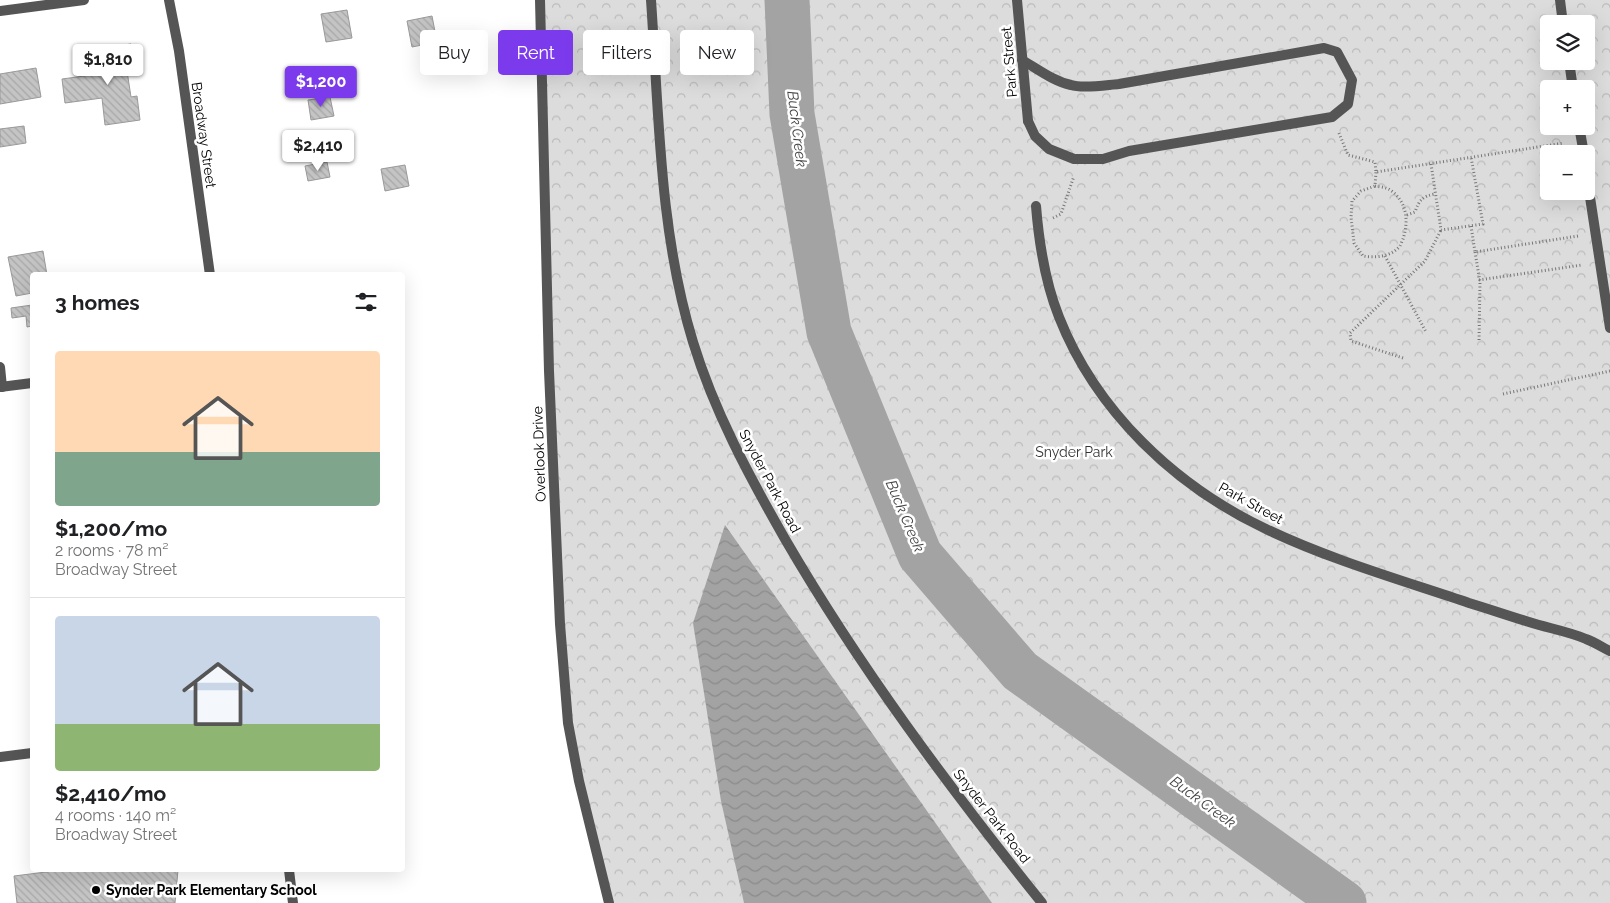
<!DOCTYPE html>
<html lang="en">
<head>
<meta charset="utf-8">
<style>
  body { margin:0; font-family:Raleway,sans-serif; background:#f2f2f2; color:#202124; height:100vh; display:flex; flex-direction:column; font-size:19px; white-space:nowrap }
  * { box-sizing:border-box; margin:0 }
  p { font-size:16px; color:#757577 }
  .icon { flex:none; width:28px; height:28px; fill:none; stroke:currentColor; stroke-width:2; stroke-linecap:round; stroke-linejoin:round }
  .map { position:relative; flex:1; overflow:hidden }
  .drawer { position:absolute; left:30px; top:272px; width:375px; height:600px; display:flex; flex-direction:column; background:#fff; border-radius:5px; box-shadow:0 5px 20px #0002 }
  .drawer>* { flex:none }
  .top-card { position:absolute; left:420px; top:30px; width:475px; height:45px; display:flex; gap:10px }
  .tools { position:absolute; left:1540px; top:15px; display:grid; gap:10px }
  .tools a { display:grid; place-items:center; width:55px; height:55px; border-radius:5px; background:#fff; box-shadow:0 5px 20px #0002; font-size:25px }
  .price { position:absolute; translate:-50% -42px; padding:0 11px; border-radius:5px; background:#fff; color:#222; font-size:16px; line-height:32px; filter:drop-shadow(0 1px 2px #0008) }
  .price::after { content:''; position:absolute; left:50%; top:30px; width:15px; height:11px; margin-left:-8px; background:inherit; clip-path:polygon(0 0,100% 0,50% 100%) }
  .price.selected { background:#7c3aed; color:#fff }
  ul { padding:0; list-style:none }
  li { display:grid; align-content:center; gap:10px; height:265px; padding:0 25px }
  li+li { border-top:1px solid #e0e0e0 }
  li span { display:grid; place-items:center; height:155px; border-radius:5px; color:#555 }
  li>.icon { margin-inline-start:auto }
  span .icon { width:90px; height:90px; fill:#fffc; stroke-width:1 }
  li b { font-size:21px }
  h2 { display:flex; justify-content:space-between; align-items:center; height:60px; padding:0 25px; font-size:21px }
  .tag { padding:0 18px; border-radius:5px; background:#fff; box-shadow:0 5px 20px #0002; font-size:18px; line-height:45px }
  .tag.selected { background:#7c3aed; color:#fff }
  .map>svg:first-child { display:block }
  .park { fill:url(#park-crowns); fill-rule:evenodd }
  .water { fill:url(#water-waves) }
  .lines { fill:none; stroke-linecap:round; stroke-linejoin:round }
  .river { stroke:#a3a3a3; stroke-width:45 }
  .building { fill:url(#building-back-hatch); stroke:#999 }
  .path { stroke:#777; stroke-width:3; stroke-dasharray:1 2.5; stroke-linecap:butt }
  .service { stroke:#555; stroke-width:10 }
  .pedestrian { stroke:#555; stroke-width:10 }
  .minor { stroke:#555; stroke-width:10 }
  .poi-dot { fill:#000; stroke:#fff; stroke-width:2 }
  .labels { text-anchor:middle; dominant-baseline:central; stroke-width:5; stroke-linejoin:round; paint-order:stroke }
  .street-label { font-size:14px; fill:#000; stroke:#fff }
  .park-label { font-size:14px; fill:#333; stroke:#fff }
  .poi-label { font-size:14px; font-weight:bold; fill:#000; stroke:#fff; text-anchor:start }
  .water-label { font-size:15px; font-style:italic; fill:#444; stroke:#fff }
</style>
</head>
<body>
<div class="map">
<svg width="1610" height="903" viewBox="0 0 1610 903">
  <defs>
    <pattern id="park-crowns" width="20" height="18" patternUnits="userSpaceOnUse" patternTransform="scale(1.25)"><rect width="20" height="18" fill="#dcdcdc"/><path d="M2 6a3 3 0 1 1 6 0M12 15a3 3 0 1 1 6 0" fill="none" stroke="#bbb"/></pattern>
    <pattern id="water-waves" width="16" height="10" patternUnits="userSpaceOnUse" patternTransform="scale(1.25)"><rect width="16" height="10" fill="#a3a3a3"/><path d="M0 5q4-4 8 0t8 0" fill="none" stroke="#8b8b8b"/></pattern>
    <pattern id="building-back-hatch" width="6" height="6" patternUnits="userSpaceOnUse" patternTransform="scale(1.25)"><rect width="6" height="6" fill="#c4c4c4"/><path d="M-1 5l2 2M0 0l6 6M5-1l2 2" fill="none" stroke="#a7a7a7"/></pattern>
  </defs>
  <rect width="100%" height="100%" fill="#fff"/>
  <!-- park -->
  <path class="park" d="M537,0H1610V903H611L568,723ZM1549,24H1586V61H1549ZM1549,89H1586V126H1549ZM1549,154H1586V191H1549Z"/>
  <!-- water -->
  <path class="water" d="M725,525L992,903H744L721,801L693,623Z"/>
  <g class="lines">
    <!-- river -->
    <path class="river" d="M787,0L792,114L829,332L920,555L1020,671L1344,903"/>
  </g>
  <!-- building -->
  <path class="building" d="M347,10L352,38L326,42L321,14Z
    M432,16L437,42L412,47L407,21Z
    M131,44L134,70L127,71L131,97L137,96L140,120L105,125L102,98L65,103L62,79L99,74L96,49Z
    M36,68L41,97L0,104V74Z
    M330,97L334,116L311,120L308,100Z
    M24,126L26,143L0,147V129Z
    M327,162L330,177L308,181L305,166Z
    M405,165L409,186L385,191L381,169Z
    M43,251L47,275H32V293L16,296L8,257Z
    M32,305V326L27,327L26,316L12,318L11,308Z
    M62,870H178L175,903H17L14,876Z"/>
  <g class="lines">
    <!-- path -->
    <path class="path" d="M1339,133L1348,155L1375,162L1376,172L1564,143
      M1431,164L1441,230L1483,224L1471,157
      M1375,186C1380,187 1386,187 1390,190C1407,201 1409,221 1403,239C1402,241 1401,244 1400,246C1391,257 1375,258 1363,256L1354,243L1351,217L1352,201L1361,191L1375,186L1376,172
      M1407,215L1415,212C1419,200 1423,196 1435,194
      M1053,218L1061,214L1074,176
      M1471,226L1475,252L1578,236
      M1475,252L1480,282L1479,341
      M1385,256L1426,332
      M1479,280L1582,265
      M1403,358L1351,341L1350,333L1425,261L1441,230
      M1503,394L1610,371"/>
    <!-- service -->
    <path class="service" d="M1022,60C1038,69 1053,81 1071,85C1083,89 1106,85 1119,84L1324,48L1337,52L1352,80L1348,104L1332,117L1129,151L1103,159H1074L1049,149L1035,136L1028,121
      M0,367L2,387"/>
    <!-- pedestrian -->
    <path class="pedestrian" d="M1036,206C1039,243 1045,282 1059,317C1096,411 1175,486 1266,529C1331,560 1401,580 1469,603C1489,609 1509,616 1529,622C1547,628 1567,631 1586,639C1594,642 1602,647 1610,651"/>
    <!-- minor -->
    <path class="minor" d="M169,0L179,51L210,275
      M540,0L549,371L560,624L568,723L579,781L609,903
      M651,0C659,114 659,231 693,342C714,411 749,476 785,539C860,668 949,787 1042,903
      M1017,0L1028,121
      M1560,0L1563,24
      M0,11L84,0
      M1569,61L1573,89
      M1579,126L1584,154
      M1586,171L1610,328
      M0,387L32,383
      M0,757L32,753
      M289,870L293,903"/>
  </g>
  <!-- markers -->
  <circle class="poi-dot" cx="96" cy="890" r="5"/>
  <g class="labels">
    <!-- street labels -->
    <g class="street-label">
      <text transform="translate(1009 62) rotate(-95)">Park Street</text>
      <text transform="translate(204 135) rotate(82)">Broadway Street</text>
      <text transform="translate(539 454) rotate(-92)">Overlook Drive</text>
      <text transform="translate(770 481) rotate(62)">Snyder Park Road</text>
      <text transform="translate(1251 503) rotate(29)">Park Street</text>
      <text transform="translate(992 816) rotate(52)">Snyder Park Road</text>
    </g>
    <!-- park labels -->
    <g class="park-label">
      <text x="1074" y="452">Snyder Park</text>
    </g>
    <!-- poi labels -->
    <g class="poi-label">
      <text x="106" y="890">Synder Park Elementary School</text>
    </g>
    <!-- water labels -->
    <g class="water-label">
      <text transform="translate(797 129) rotate(83)">Buck Creek</text>
      <text transform="translate(905 516) rotate(67)">Buck Creek</text>
      <text transform="translate(1203 802) rotate(36)">Buck Creek</text>
    </g>
  </g>
</svg>
<div class="tools">
<a><svg class="icon" aria-label="layers" viewBox="0 0 24 24"><path d="M12 4l9 5-9 5-9-5zM3 14l9 5 9-5"/></svg></a>
<a>+</a>
<a>−</a>
</div>
<b class="price" style="left:108px;top:86px">$1,810</b>
<b class="price selected" style="left:321px;top:108px">$1,200</b>
<b class="price" style="left:318px;top:172px">$2,410</b>
<div class="top-card">
<a class="tag">Buy</a>
<a class="tag selected">Rent</a>
<a class="tag">Filters</a>
<a class="tag">New</a>
</div>
<section class="drawer">
<h2>3 homes<svg class="icon" aria-label="filters" viewBox="0 0 24 24"><path d="M4 7h16M4 17h16"/><circle cx="9" cy="7" r="2"/><circle cx="15" cy="17" r="2"/></svg></h2>
<ul>
<li><span style="background:linear-gradient(#ffd9b3 65%,#7fa58c 0)"><svg class="icon" aria-label="home" viewBox="0 0 24 24"><path d="M3 11l9-7 9 7M6 9v11h12V9"/></svg></span><div><b>$1,200/mo</b><p>2 rooms · 78 m²</p><p>Broadway Street</p></div></li>
<li><span style="background:linear-gradient(#c9d6e8 70%,#8fb573 0)"><svg class="icon" aria-label="home" viewBox="0 0 24 24"><path d="M3 11l9-7 9 7M6 9v11h12V9"/></svg></span><div><b>$2,410/mo</b><p>4 rooms · 140 m²</p><p>Broadway Street</p></div></li>
</ul>
</section>
</div>
</body>
</html>
